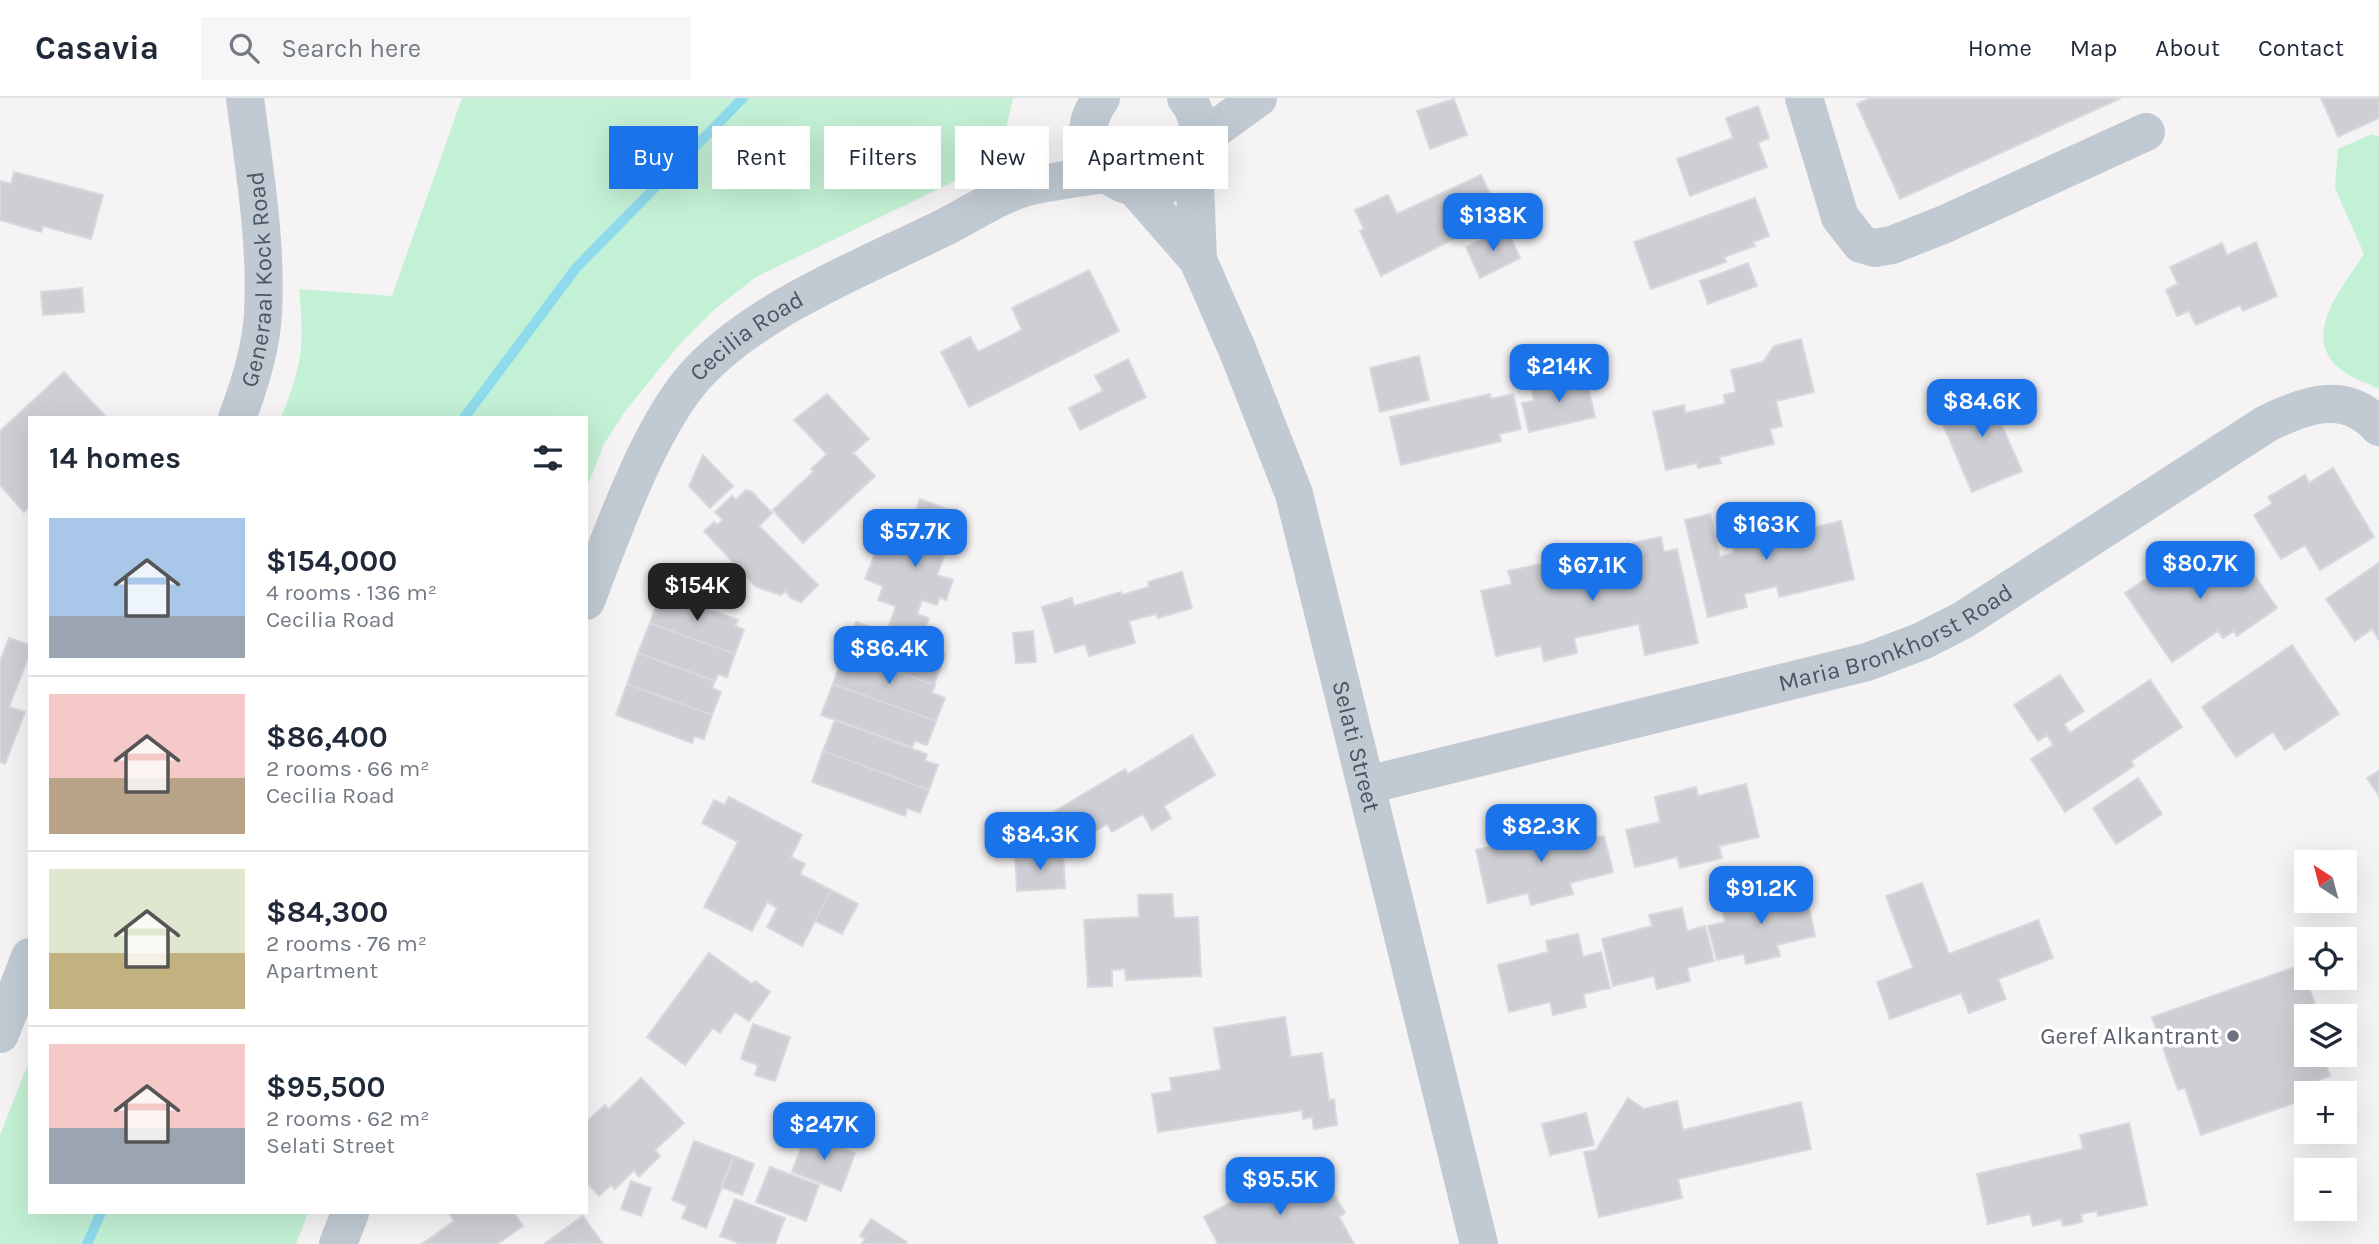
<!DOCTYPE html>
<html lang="en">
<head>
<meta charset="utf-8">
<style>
  body { margin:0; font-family:Karla,sans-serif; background:#f6f6f7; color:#1f2937; height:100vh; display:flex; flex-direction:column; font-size:26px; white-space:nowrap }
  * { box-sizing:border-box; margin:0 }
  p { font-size:23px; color:#747a83 }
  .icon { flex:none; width:38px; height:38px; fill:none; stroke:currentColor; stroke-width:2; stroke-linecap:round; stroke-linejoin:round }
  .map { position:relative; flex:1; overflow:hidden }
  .details { position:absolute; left:28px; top:318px; width:560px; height:798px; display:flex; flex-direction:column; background:#fff; border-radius:0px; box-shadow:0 7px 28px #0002 }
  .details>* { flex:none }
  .hud { position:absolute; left:609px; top:28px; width:665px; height:63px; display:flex; gap:14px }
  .needle { width:46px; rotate:324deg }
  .fabs { position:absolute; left:2294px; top:752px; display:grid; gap:14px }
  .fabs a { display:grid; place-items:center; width:63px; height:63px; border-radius:0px; background:#fff; box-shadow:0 7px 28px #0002; font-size:35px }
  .price { position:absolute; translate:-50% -60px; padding:0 16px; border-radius:14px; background:#1a73e8; color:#fff; font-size:23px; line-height:46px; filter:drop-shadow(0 2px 4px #0008) }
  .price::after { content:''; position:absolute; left:50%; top:42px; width:21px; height:16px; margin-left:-10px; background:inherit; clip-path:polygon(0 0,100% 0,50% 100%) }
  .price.current { background:#222; color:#fff }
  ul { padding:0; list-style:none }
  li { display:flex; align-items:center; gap:21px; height:175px; padding:0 21px }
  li+li { border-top:2px solid #e0e1e3 }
  li span { display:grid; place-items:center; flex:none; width:196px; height:140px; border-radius:0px; color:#555 }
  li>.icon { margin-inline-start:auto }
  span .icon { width:84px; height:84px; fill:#fffc; stroke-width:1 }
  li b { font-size:30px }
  h2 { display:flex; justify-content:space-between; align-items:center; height:84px; padding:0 21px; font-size:30px }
  .tag { padding:0 24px; border-radius:0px; background:#fff; box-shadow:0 7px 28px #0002; font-size:24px; line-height:63px }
  .tag.current { background:#1a73e8; color:#fff }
  header { display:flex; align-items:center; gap:42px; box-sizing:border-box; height:98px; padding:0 35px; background:#fff; border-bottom:2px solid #e0e1e3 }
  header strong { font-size:33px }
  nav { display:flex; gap:38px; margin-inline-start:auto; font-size:24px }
  .search { width:490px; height:63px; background:#f6f6f7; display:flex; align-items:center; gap:18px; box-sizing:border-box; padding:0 24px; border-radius:0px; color:#747a83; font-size:26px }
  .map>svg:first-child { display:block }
  .green { fill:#c3f1d5 }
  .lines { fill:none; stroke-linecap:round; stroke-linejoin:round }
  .stream { stroke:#90daee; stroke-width:10 }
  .building { fill:#cdcfd5; stroke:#d7d9de; stroke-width:2 }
  .street { stroke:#c1cad2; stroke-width:38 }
  .worship-dot { fill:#6b7280; stroke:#fff; stroke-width:2.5 }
  .labels { text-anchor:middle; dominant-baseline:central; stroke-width:7; stroke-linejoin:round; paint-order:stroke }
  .street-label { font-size:24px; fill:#4a5661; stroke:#fff }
  .worship-label { font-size:24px; fill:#5b616d; stroke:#fff; text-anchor:end }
</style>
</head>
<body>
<header>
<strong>Casavia</strong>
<div class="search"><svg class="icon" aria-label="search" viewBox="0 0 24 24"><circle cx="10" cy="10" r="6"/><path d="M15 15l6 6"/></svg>Search here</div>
<nav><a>Home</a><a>Map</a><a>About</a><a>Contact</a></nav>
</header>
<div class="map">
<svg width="2379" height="1146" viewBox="0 0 2379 1146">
  <rect width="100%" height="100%" fill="#f5f3f3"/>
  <!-- green -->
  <path class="green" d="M462,0H1013L1002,49L953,84L756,179L715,211L678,248L626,312L604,346L586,392V320H281C302,267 305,248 299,191L392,198Z
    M2372,36L2379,39V291C2367,285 2351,280 2340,271C2299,238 2344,188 2364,156L2335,90L2338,51Z
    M30,961V1115H308L296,1146H0V1037Z"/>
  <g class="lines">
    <!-- stream -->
    <path class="stream" d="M464,320L576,170L743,0
      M87,1146L101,1115"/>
  </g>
  <!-- building -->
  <path class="building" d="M1870,0H2121L1900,101L1857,6Z
    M2321,0H2379V20L2338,39Z
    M1454,1L1467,37L1430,51L1417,13Z
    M1758,8L1769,40L1758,45L1767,69L1690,98L1677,61L1733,40L1726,20Z
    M14,74L103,97L91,141L43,128L41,134L0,122V83L11,86Z
    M1481,77L1500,117L1381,178L1360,133L1364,131L1355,112L1388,97L1397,116Z
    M1755,100L1769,138L1753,144L1755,148L1724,159L1726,164L1651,191L1634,144Z
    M1506,130L1520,160L1480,180L1466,149Z
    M2256,144L2277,198L2243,213L2240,207L2196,227L2189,213L2177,218L2166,192L2178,186L2170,169L2222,145L2227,157Z
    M1748,165L1757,188L1708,206L1700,183Z
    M1089,172L1119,233L969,309L941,254L970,239L978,254L1022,232L1012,210Z
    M82,190L84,214L43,217L41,194Z
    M1801,241L1814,294L1776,303L1782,328L1770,331L1774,346L1719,359L1721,365L1698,370L1697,365L1666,372L1653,314L1684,307L1685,315L1725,306L1724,297L1736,294L1731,272L1763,264L1774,248Z
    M1419,258L1429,302L1380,314L1370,270Z
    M1128,261L1146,299L1080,332L1069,310L1103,293L1095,278Z
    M64,274L107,320H30V409L24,414L0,387V333Z
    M1585,276L1595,319L1529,334L1522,305L1534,303L1531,289Z
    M2002,289L2015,320L2001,326L2022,373L1972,394L1939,317Z
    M827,296L869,341L853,355L875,378L803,445L773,412L814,373L811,371L827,356L794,322Z
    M1490,296L1491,301L1513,296L1521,331L1499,336L1501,343L1401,367L1390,319Z
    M703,357L733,388L710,410L689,388Z
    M2333,370L2374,439L2320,472L2305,447L2281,461L2254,417L2272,406L2268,399L2305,377L2309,385Z
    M746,392L752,394L772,415L759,428L818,487L801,504L792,501L785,493L781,497L756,489L704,433L714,424L717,427L723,422L715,414L732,398L736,402Z
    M920,401L960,416L937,477L953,482L946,502L940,499L937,507L922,502L917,516L929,520L920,545L887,533L896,508L878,502L883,488L865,481L878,449L899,456Z
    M1710,416L1720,459L1734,455L1729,435L1773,425L1777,438L1841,423L1854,481L1779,499L1777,488L1744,496L1747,509L1708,519L1685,422Z
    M1661,439L1664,454L1677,451L1698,545L1645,557L1639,526L1574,540L1577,555L1544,563L1541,548L1496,558L1481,493L1512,486L1508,473L1610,451L1614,470L1638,464L1633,445Z
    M2233,446L2277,510L2237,538L2234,533L2223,540L2218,533L2172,564L2125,495L2190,451L2201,468Z
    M2379,465V542L2372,531L2355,543L2326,501Z
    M1182,474L1192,510L1158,520L1156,516L1129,523L1135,545L1089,558L1085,546L1055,555L1042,509L1072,500L1074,508L1121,494L1122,497L1149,489L1148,484Z
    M661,494L738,522L735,528L744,532L735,556L650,525Z
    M856,524L945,556L934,587L844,554Z
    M650,525L735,556L727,579L718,576L715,583L638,555Z
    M1033,533L1036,564L1016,565L1013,535Z
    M9,540L30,547V555L9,609L25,614L5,666L0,664V563Z
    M2292,547L2339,616L2285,652L2273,634L2236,659L2202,609Z
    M844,554L935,587L932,595L945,600L936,623L833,586Z
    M638,555L715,583L712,590L721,594L712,617L627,586Z
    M2060,577L2084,613L2064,626L2070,635L2150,582L2182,629L2131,663L2134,668L2065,714L2031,661L2053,647L2047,637L2038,643L2014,607Z
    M627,586L712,617L704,641L694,638L692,645L616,617Z
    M833,586L936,623L927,647L915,643L912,649L821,617Z
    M835,622L927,656L925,663L938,667L929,692L823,653Z
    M1192,637L1215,677L1164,708L1171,720L1152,732L1143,716L1112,734L1107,726L1072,747L1052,715L1125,671L1128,676Z
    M823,653L929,692L920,715L907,710L905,718L812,684Z
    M2379,673V698L2367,680Z
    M2138,680L2162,716L2116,746L2093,710Z
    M1746,686L1759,739L1719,748L1722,760L1680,770L1677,759L1635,769L1626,732L1660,724L1655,699L1696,689L1698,698Z
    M729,699L802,737L791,759L805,766L800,776L831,792L802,848L767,829L777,810L767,804L752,833L704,809L738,744L702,725L714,702L725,707Z
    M1564,720L1570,746L1604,738L1613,774L1570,785L1573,796L1531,807L1528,795L1488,805L1476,752L1528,739L1526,729Z
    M1063,754L1065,790L1017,793L1015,757Z
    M1922,785L1949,856L2038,822L2053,860L1998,881L2006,901L1969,915L1961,895L1890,921L1877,884L1913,870L1886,798Z
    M1805,791L1815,838L1777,847L1780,858L1746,866L1744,856L1717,862L1708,828L1725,824L1720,801L1750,794L1753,804Z
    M831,792L858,806L842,836L815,823Z
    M1172,796L1174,820L1198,819L1201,878L1126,882L1125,871L1112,872V888L1088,889L1084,822L1139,819L1138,797Z
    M1682,810L1687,833L1705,828L1714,863L1687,870L1690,883L1657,891L1654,878L1613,888L1602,841L1652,828L1649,817Z
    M1578,836L1583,859L1601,854L1610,890L1583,896L1586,909L1553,917L1550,904L1509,914L1498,867L1548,854L1546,843Z
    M709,855L752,886L755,883L770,894L749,923L735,914L720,935L713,930L685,967L647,939Z
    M2301,867L2318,914L2306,919V957H2322L2330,978L2295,991L2300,1003L2201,1037L2185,990L2178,992L2152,919Z
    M1285,919L1291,959L1322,955L1329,1002L1334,1001L1337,1027L1314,1031L1312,1019L1303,1021L1302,1012L1158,1034L1152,996L1172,993L1170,980L1221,972L1214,930Z
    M753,926L790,939L775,983L755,977L758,967L741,961Z
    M641,980L684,1025L655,1052L660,1058L639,1079L634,1072L615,1091L611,1087L599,1098L586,1084V1024L605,1007L609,1011Z
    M1628,1000L1644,1011L1677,1003L1683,1032L1801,1004L1811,1051L1678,1081L1682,1100L1599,1119L1584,1054L1596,1052Z
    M1586,1015L1594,1047L1550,1057L1542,1026Z
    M2129,1025L2147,1107L2098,1118L2097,1113L2081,1116L2082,1124L2063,1128L2061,1121L2033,1128L2030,1116L1988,1126L1977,1076L2083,1051L2080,1037Z
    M806,1036L855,1055L841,1093L792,1074Z
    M694,1043L734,1058L706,1130L682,1120L687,1108L672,1102Z
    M734,1058L754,1066L742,1097L721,1089Z
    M770,1069L819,1087L806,1123L756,1104Z
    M1293,1070L1312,1105L1333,1094L1345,1115L1339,1119L1354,1146H1218L1204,1119Z
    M631,1083L651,1090L641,1118L621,1111Z
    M735,1101L785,1120L775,1146H741L720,1138Z
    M449,1115H514L523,1128L497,1146H422L454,1123Z
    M583,1118L603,1146H544Z
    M871,1121L907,1144L906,1146H862L865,1141L860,1138Z"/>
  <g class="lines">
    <!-- street -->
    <g class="street">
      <path d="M1101,0C1047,76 1174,132 1197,50C1202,32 1197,14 1186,0"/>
      <path d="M1804,0L1840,119L1861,146L1875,150L1892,147L1945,126L2146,34"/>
      <path d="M1199,43L1258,0"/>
      <path d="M1194,60L1198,162"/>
      <path id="s1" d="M1136,91L1198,162L1237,251L1294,396L1479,1146"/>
      <path id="s2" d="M237,320C249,289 261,250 263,216C267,144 254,70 245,0"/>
      <path id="s3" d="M586,503C611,438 646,338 690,284C747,215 861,170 941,131C968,118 998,97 1027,89C1052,83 1079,80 1105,76"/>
      <path id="s4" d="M1367,687L1867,564L1922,543L1963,522L2266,326C2304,307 2346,291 2379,329"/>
      <path d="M0,936L30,859"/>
      <path d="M338,1146L350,1115"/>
    </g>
  </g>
  <!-- markers -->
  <circle class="worship-dot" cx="2233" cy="938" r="7"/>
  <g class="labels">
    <!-- street labels -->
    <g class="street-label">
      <text stroke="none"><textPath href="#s2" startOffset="142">Generaal Kock Road</textPath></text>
      <text stroke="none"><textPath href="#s3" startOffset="317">Cecilia Road</textPath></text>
      <text stroke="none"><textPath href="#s4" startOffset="550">Maria Bronkhorst Road</textPath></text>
      <text stroke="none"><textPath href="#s1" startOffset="607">Selati Street</textPath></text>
    </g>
    <!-- worship labels -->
    <g class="worship-label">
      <text x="2219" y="938">Geref Alkantrant</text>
    </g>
  </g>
</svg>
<div class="fabs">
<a><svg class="needle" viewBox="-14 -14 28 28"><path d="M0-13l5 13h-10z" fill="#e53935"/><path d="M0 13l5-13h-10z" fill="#747a83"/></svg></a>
<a><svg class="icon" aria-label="locate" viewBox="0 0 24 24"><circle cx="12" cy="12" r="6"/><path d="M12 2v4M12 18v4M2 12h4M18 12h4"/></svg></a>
<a><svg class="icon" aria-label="layers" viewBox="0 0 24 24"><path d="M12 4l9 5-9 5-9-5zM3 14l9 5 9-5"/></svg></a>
<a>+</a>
<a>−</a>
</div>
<b class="price" style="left:1493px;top:155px">$138K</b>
<b class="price" style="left:1559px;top:306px">$214K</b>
<b class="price" style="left:1982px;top:341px">$84.6K</b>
<b class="price" style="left:1766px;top:464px">$163K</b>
<b class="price" style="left:915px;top:471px">$57.7K</b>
<b class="price" style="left:2200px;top:503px">$80.7K</b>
<b class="price" style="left:1592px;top:505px">$67.1K</b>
<b class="price current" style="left:697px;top:525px">$154K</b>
<b class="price" style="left:889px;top:588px">$86.4K</b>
<b class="price" style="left:1541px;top:766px">$82.3K</b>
<b class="price" style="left:1040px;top:774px">$84.3K</b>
<b class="price" style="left:1761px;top:828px">$91.2K</b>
<b class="price" style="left:824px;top:1064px">$247K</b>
<b class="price" style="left:1280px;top:1119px">$95.5K</b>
<div class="hud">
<a class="tag current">Buy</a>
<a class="tag">Rent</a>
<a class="tag">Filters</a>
<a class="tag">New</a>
<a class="tag">Apartment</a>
</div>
<section class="details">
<h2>14 homes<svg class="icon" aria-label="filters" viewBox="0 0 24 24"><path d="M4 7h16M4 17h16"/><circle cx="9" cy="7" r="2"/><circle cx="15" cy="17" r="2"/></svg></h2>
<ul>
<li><span style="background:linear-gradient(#a9c7e8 70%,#9aa5b1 0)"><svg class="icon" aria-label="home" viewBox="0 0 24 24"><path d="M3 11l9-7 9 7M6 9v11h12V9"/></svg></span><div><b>$154,000</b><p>4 rooms · 136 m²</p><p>Cecilia Road</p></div></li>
<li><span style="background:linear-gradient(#f6c9c9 60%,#b9a48a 0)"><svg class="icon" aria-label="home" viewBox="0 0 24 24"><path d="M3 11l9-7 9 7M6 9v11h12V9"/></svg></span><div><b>$86,400</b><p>2 rooms · 66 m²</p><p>Cecilia Road</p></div></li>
<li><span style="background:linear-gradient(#dfe7d0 60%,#c2b280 0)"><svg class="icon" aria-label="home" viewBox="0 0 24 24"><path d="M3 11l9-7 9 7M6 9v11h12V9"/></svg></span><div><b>$84,300</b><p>2 rooms · 76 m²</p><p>Apartment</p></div></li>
<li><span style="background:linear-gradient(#f6c9c9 60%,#9aa5b1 0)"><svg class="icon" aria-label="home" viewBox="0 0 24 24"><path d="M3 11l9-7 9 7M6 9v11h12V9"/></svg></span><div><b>$95,500</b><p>2 rooms · 62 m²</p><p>Selati Street</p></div></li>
</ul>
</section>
</div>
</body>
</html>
